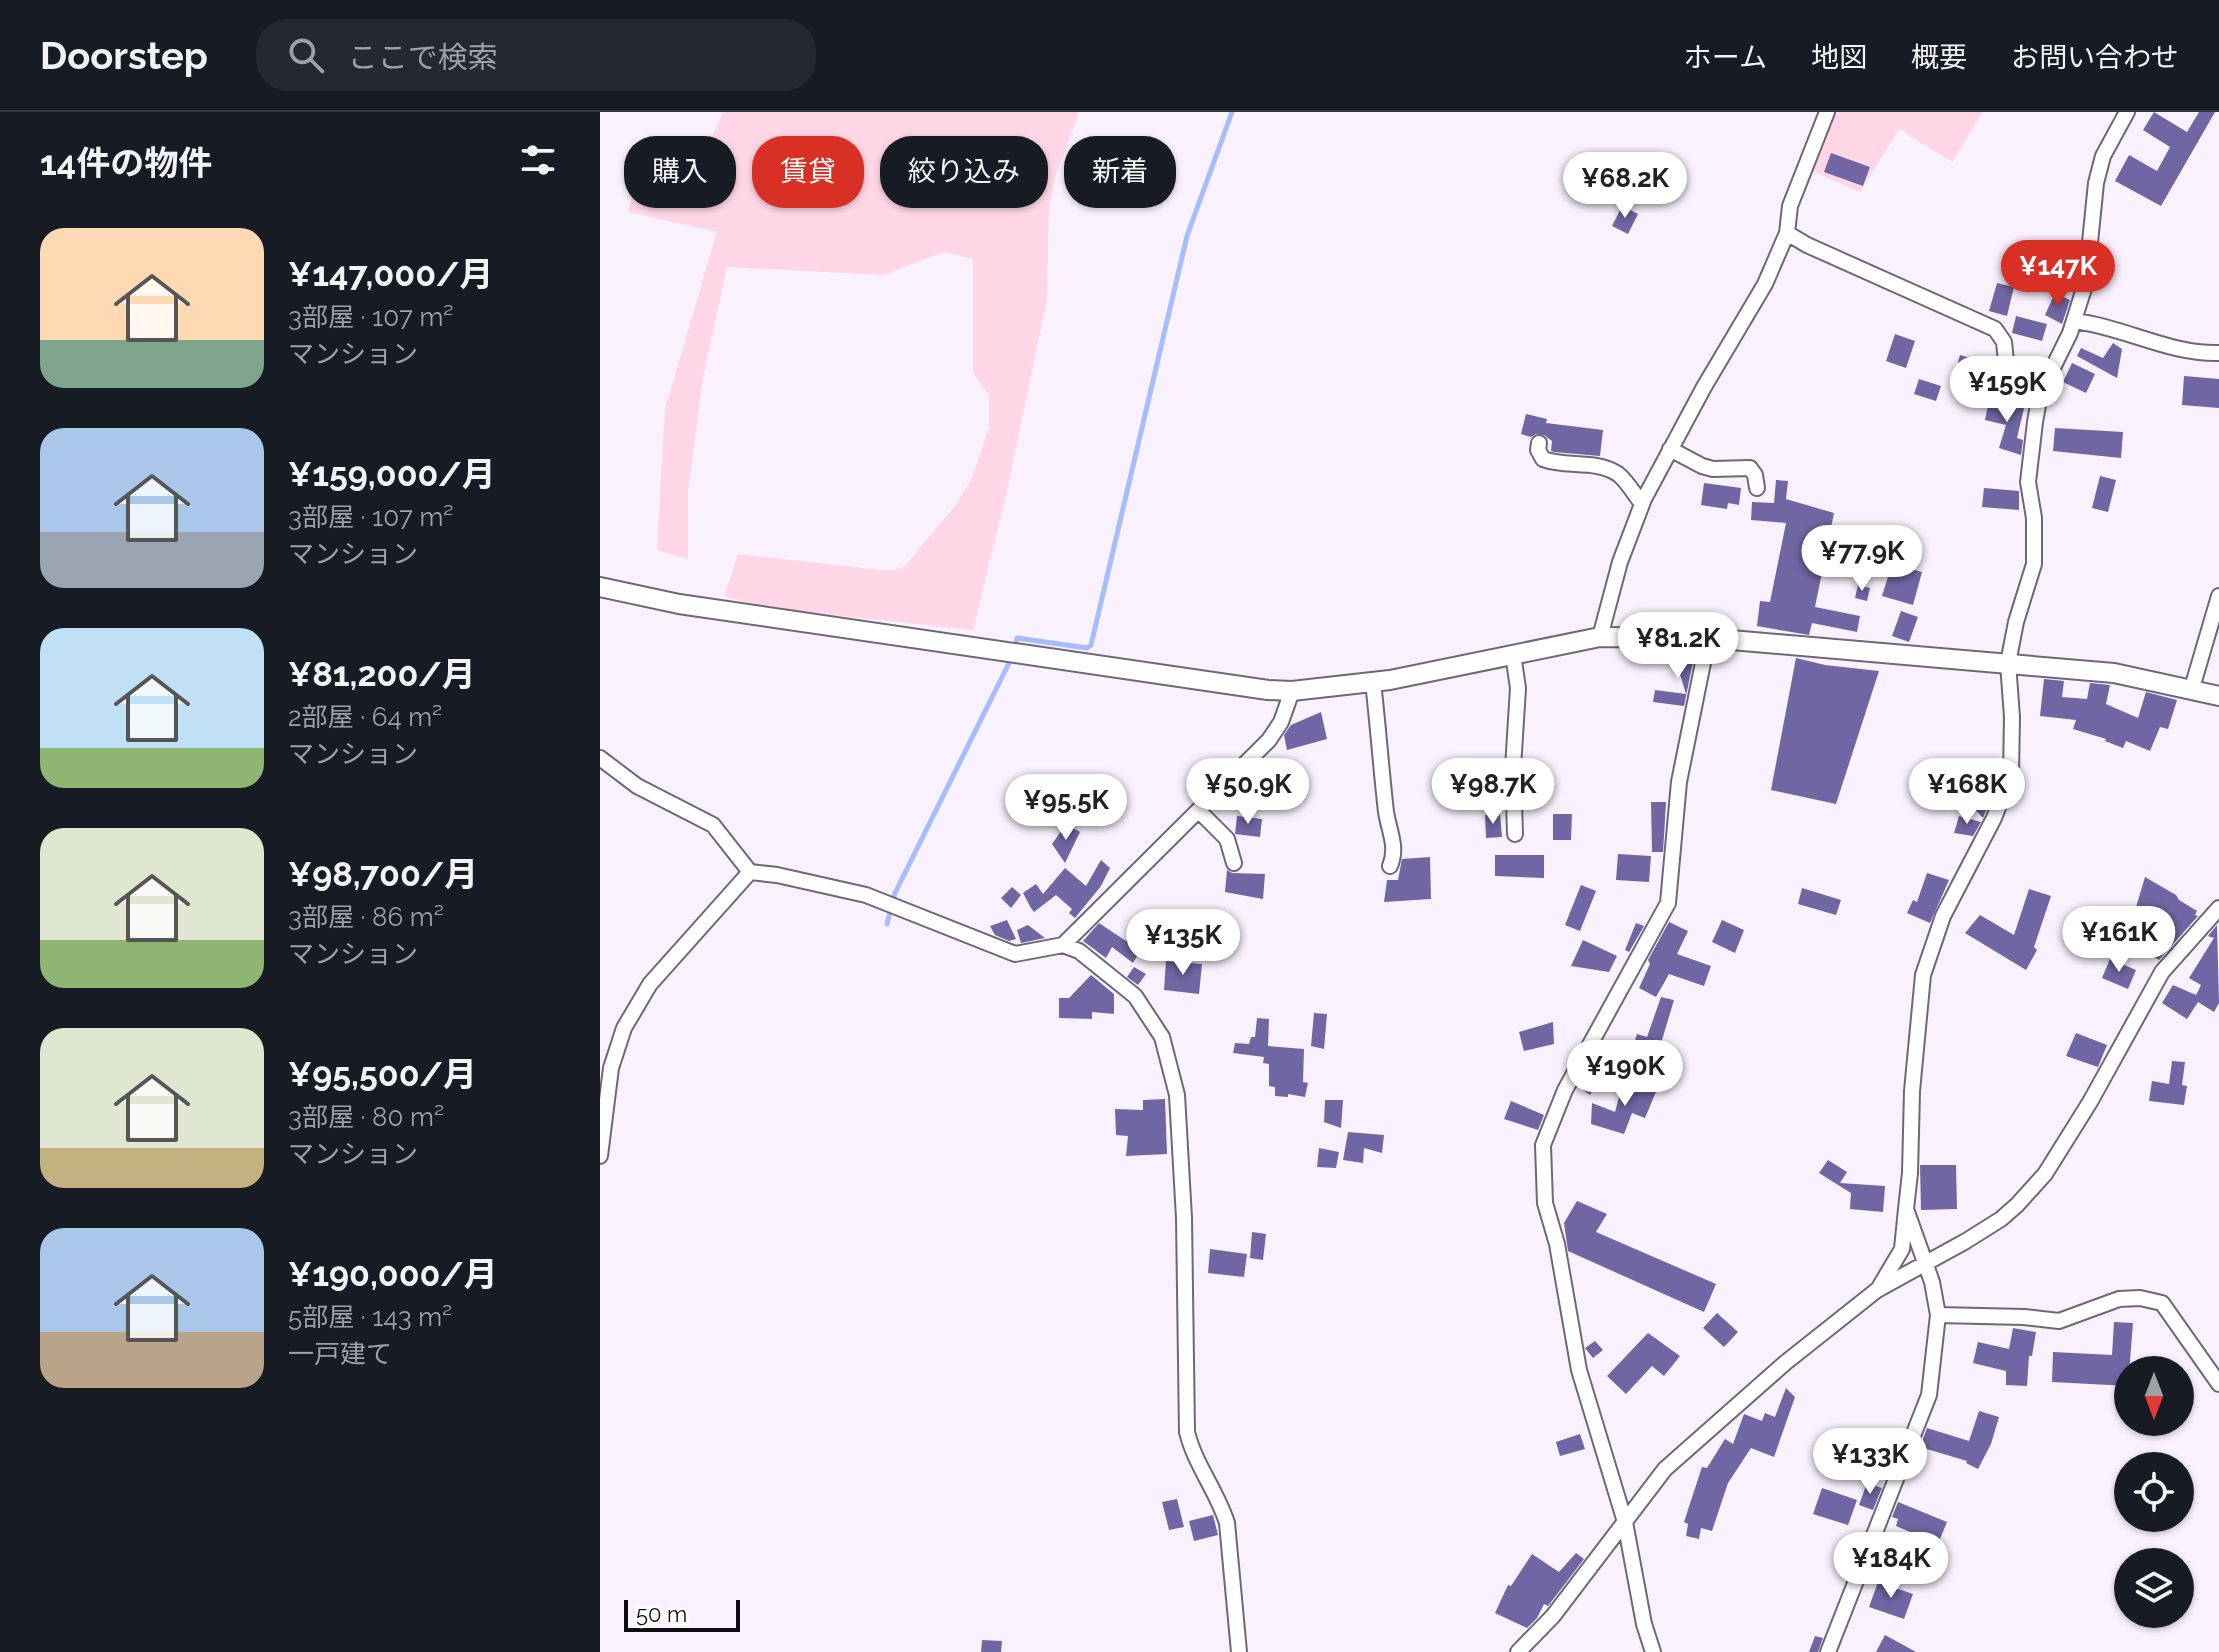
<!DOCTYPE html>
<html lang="ja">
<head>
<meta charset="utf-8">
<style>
  body { margin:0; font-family:Raleway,"Noto Sans JP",sans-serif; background:#242831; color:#f1f3f6; height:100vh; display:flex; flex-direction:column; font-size:30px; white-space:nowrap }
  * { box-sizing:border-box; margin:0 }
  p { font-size:26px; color:#9ea1a6 }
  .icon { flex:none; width:44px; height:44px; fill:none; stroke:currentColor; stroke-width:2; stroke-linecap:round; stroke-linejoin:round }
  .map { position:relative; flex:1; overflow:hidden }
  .drawer { display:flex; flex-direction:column; background:#171b24; width:600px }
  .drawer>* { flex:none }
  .banner { position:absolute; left:24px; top:24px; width:760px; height:72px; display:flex; gap:16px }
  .needle { width:52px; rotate:180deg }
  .fabs { position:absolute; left:1514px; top:1244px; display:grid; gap:16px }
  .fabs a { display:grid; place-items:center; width:80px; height:80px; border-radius:50%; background:#171b24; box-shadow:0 2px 6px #0004; font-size:40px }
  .scale { position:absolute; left:24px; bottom:20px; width:116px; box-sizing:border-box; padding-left:8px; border:4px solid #100c13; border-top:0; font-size:22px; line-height:28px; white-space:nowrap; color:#100c13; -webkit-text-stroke:6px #fff; paint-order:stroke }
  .price { position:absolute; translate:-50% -68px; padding:0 18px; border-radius:28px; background:#fff; color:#222; font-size:26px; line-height:52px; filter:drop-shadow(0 2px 4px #0008) }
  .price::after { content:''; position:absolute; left:50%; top:48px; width:24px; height:18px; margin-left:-12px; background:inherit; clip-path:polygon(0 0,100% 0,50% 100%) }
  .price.active { background:#d93025; color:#fff }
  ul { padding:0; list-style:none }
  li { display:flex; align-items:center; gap:24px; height:200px; padding:0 40px }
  li span { display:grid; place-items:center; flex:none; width:224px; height:160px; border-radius:24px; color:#555 }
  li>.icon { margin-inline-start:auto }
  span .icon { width:96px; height:96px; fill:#fffc; stroke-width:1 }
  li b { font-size:34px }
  h2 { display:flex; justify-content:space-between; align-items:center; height:96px; padding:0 40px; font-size:34px }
  .tag { padding:0 28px; border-radius:32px; background:#171b24; box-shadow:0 2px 6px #0004; font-size:28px; line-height:72px }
  .tag.active { background:#d93025; color:#fff }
  header { display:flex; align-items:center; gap:48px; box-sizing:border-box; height:112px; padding:0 40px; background:#171b24; border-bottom:2px solid #363941 }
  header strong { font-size:38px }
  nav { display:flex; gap:44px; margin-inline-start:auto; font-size:28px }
  .search { width:560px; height:72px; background:#242831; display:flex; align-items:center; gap:20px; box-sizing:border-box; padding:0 28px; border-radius:32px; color:#9ea1a6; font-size:30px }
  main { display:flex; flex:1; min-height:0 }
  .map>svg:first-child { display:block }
  .green { fill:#fed6e5 }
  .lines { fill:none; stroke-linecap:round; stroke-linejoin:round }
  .stream { stroke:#a6bdfb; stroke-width:5 }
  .building { fill:#7066a3 }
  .minor-casing { stroke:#716678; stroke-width:18 }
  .tertiary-casing { stroke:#716678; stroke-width:22 }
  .minor { stroke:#fff; stroke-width:14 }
  .tertiary { stroke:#fff; stroke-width:18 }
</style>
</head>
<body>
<header>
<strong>Doorstep</strong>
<div class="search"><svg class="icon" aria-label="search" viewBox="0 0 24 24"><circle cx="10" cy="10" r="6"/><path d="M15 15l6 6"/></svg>ここで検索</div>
<nav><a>ホーム</a><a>地図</a><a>概要</a><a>お問い合わせ</a></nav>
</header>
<main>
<section class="drawer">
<h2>14件の物件<svg class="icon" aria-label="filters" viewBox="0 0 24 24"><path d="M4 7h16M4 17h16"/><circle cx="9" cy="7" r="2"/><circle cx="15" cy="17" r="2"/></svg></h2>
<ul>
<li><span style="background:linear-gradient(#ffd9b3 70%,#7fa58c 0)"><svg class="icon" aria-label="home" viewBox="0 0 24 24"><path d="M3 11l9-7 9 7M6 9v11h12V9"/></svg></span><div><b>¥147,000/月</b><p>3部屋 · 107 m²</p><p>マンション</p></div></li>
<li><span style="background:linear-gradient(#a9c7e8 65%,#9aa5b1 0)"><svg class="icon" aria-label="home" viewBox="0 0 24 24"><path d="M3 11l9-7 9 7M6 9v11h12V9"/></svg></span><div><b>¥159,000/月</b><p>3部屋 · 107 m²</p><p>マンション</p></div></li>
<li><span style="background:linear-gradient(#bfe0f5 75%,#8fb573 0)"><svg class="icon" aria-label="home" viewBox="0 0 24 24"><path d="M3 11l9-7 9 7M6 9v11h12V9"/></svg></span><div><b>¥81,200/月</b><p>2部屋 · 64 m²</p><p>マンション</p></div></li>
<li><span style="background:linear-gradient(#dfe7d0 70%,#8fb573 0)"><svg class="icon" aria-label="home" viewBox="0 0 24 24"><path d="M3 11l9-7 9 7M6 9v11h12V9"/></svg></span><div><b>¥98,700/月</b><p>3部屋 · 86 m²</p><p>マンション</p></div></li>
<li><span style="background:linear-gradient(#dfe7d0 75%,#c2b280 0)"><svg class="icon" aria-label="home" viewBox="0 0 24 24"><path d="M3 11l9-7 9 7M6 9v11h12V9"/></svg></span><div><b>¥95,500/月</b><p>3部屋 · 80 m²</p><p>マンション</p></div></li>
<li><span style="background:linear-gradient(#a9c7e8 65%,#b9a48a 0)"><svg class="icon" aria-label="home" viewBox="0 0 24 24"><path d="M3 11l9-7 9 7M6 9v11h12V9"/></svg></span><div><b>¥190,000/月</b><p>5部屋 · 143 m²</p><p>一戸建て</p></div></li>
</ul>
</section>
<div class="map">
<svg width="1619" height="1540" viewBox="0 0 1619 1540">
  <rect width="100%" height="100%" fill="#f9f1fe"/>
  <!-- green -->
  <path class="green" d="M123,0H479L456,63L449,95L447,187L406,383L373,518L177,497L124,485L138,442L280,458H294L304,455L358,390L373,364L389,315V283L373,261V147L344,140L283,163L127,155L103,265L88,379V447L57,438L65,297L117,120L28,100L45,31L105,41Z
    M1234,0H1383L1352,50L1299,17L1260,80L1212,59Z"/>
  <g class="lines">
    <!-- stream -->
    <path class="stream" d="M415,536L417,526L487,536L491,533L587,124L632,0
      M287,812L295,781L412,545"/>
  </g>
  <!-- building -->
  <path class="building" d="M1554,0L1587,20L1599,0H1615L1561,94L1515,69L1529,43L1557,59L1570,35L1543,18Z
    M1231,41L1270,55L1263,74L1224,60Z
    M1022,94L1038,102L1028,122L1012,114Z
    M1397,171L1414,175L1407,204L1389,199Z
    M1455,181L1470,188L1462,212L1445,203Z
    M1416,204L1447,212L1442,229L1412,221Z
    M1295,222L1315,229L1306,256L1286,249Z
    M1513,231L1522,237L1517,266L1477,244L1481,236L1503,246Z
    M1360,243L1397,254L1400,278L1354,265Z
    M1472,251L1495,262L1486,281L1463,270Z
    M1584,264L1619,267V296L1582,293Z
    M1319,267L1341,274L1336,289L1314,282Z
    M1389,288L1424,296L1417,326L1423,328L1421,343L1399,336L1406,313L1385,308Z
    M926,302L947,307L946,311L1003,318L1000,344L954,340L951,339L952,329L944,323L936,322L931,325L921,322Z
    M1455,316L1523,320L1521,346L1453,339Z
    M1500,364L1516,368L1508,400L1492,396Z
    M1176,368L1188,369L1186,387L1234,401L1215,495L1260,504L1257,520L1212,511L1209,523L1157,514L1160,489L1170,490L1186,411L1151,408L1152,390L1174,391Z
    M1104,371L1141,376L1139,393L1128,391L1127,397L1101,393Z
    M1384,376L1419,379V398L1382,395Z
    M1292,452L1322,460L1313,493L1282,484Z
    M1258,473L1270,476L1267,489L1255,486Z
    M1301,499L1318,505L1309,530L1292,524Z
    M1073,539L1095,540L1084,594L1053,590L1055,578L1086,582Z
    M1196,546L1225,553L1279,559L1236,692L1171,678Z
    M1444,567L1464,569L1462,585L1487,587L1490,571L1510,573L1506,592L1538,606L1546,580L1577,588L1568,617L1560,615L1550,639L1526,629L1523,636L1505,629L1506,627L1473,617L1476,608L1440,604Z
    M721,600L727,627L687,638L684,623L691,613Z
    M1358,679L1390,688L1383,706Z
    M1051,690H1066L1063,740H1052Z
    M900,702L902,725L886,726L885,703Z
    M953,702H972L971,728H953Z
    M637,704L662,707L660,725L635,722Z
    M1359,704L1381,710L1373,724L1354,721Z
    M466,712L480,720L465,751L452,732Z
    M1018,742L1051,744L1049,770L1016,768Z
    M895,743H944V766L895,764Z
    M830,745L831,787L784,790L787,768H798L802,747Z
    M501,748L510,756L501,774L475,806L469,801L472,797L456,783L434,800L431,796L423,781L436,772L443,782L465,756L486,774Z
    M627,758L632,761L665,762L663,787L625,780Z
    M1327,761L1349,768L1330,811L1307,801L1313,788L1317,790Z
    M1545,765L1576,783L1579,788L1597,799L1595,803L1598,804L1559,848L1516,821L1529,799L1534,802Z
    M981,773L996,779L980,819L965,813Z
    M412,775L421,783L411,796L401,786Z
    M1202,776L1241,788L1236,803L1198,792Z
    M1429,777L1451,784L1434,835L1437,838L1426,858L1365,821L1380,803L1414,823Z
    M407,808L416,827L409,829L395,823L390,814Z
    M1122,808L1144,818L1135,841L1112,830Z
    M1069,810L1088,819L1077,842L1111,854L1104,874L1069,862L1056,885L1039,876L1050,852L1048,848Z
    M499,811L526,829L529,824L543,834L533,851L512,835L506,846L483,829Z
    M1036,811L1044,814L1029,840L1025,838Z
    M428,813L445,826L421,831L417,818Z
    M1617,813L1619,891L1614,900L1598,890L1587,907L1562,891L1573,873L1596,883L1601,873L1589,866L1614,826L1608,824Z
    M1477,823L1499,830L1494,845L1472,838Z
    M983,828L1017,844L1009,860L971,854Z
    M1510,847L1536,858L1528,877L1502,866Z
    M566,849L602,852L599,882L564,878Z
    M534,855L546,862L538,873L527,865Z
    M491,863L514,882V902L492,900V907L459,906V886H469Z
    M1061,885L1074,888L1056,948L1032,938L1037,922L1047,925Z
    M714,901L727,902L724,937L711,934Z
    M657,906L669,907L668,934L704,937L703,970L708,971L705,985L688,982V985L675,984V975L669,974V952L663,951L664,945L633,941L635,931L649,932L651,925H655Z
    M953,910L954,932L924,939L919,920Z
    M1476,921L1507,933L1498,955L1466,944Z
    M1004,935L1013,940L990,983L980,976Z
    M1572,949L1585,950L1582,973L1587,974L1584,993L1549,989L1552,969L1569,972Z
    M1023,970L1041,975L1042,971L1058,975L1045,1006L1032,1001L1024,1022L991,1012L992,991L1015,1000Z
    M565,987L567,1042L526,1044L528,1024L516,1023L515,997L543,998V988Z
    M725,988H743L741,1016L724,1010Z
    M911,989L944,1003L938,1018L904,1007Z
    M748,1020L784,1023L782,1041L764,1036L763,1051L743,1048Z
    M719,1036L739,1040L736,1056L717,1055Z
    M1228,1048L1247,1060L1240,1071L1285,1074L1283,1100L1250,1097L1251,1081L1219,1061Z
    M1320,1053H1356L1357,1097L1321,1098Z
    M977,1089L1007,1102L996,1120L1116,1172L1104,1200L968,1139L964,1111Z
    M652,1120L666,1122L663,1148L650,1146Z
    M610,1137L647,1142L644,1165L608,1161Z
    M1117,1201L1138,1220L1124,1235L1103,1216Z
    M1514,1210L1533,1211L1528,1274L1452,1270L1453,1240L1512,1243Z
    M1413,1216L1436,1220L1432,1244H1429L1427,1274L1406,1273V1259L1373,1251L1378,1230L1409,1237Z
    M1048,1221L1080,1244L1064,1264L1052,1254L1026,1282L1007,1264Z
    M995,1229L1003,1238L993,1246L985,1236Z
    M1186,1276L1195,1285L1174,1345L1151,1336L1128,1371L1112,1419L1101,1416L1099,1427L1086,1424L1088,1412L1084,1410L1102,1355L1107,1356L1125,1327L1133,1332L1144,1302L1162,1309L1165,1301L1175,1305Z
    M1379,1299L1399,1305L1391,1332L1378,1357L1366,1351L1367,1349L1320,1335L1327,1316L1369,1329Z
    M980,1322L985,1337L960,1344L956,1330Z
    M1267,1371L1282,1376L1273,1398L1259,1393Z
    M1222,1376L1257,1388L1248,1413L1213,1402Z
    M577,1387L584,1415L569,1418L562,1390Z
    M1298,1390L1347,1410L1338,1432L1296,1414L1298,1407L1292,1405Z
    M613,1403L618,1423L594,1429L589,1409Z
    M976,1441L984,1447L948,1494L944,1492L937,1506L927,1516L895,1501L908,1473L911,1474L932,1442L959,1460Z
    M1278,1470L1313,1482L1304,1507L1269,1495Z
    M1285,1523L1316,1540H1276Z
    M1215,1524L1223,1526L1218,1540H1209Z
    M382,1528L402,1529L401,1540H381Z"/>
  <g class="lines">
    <!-- minor casing -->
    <g class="minor-casing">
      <path id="minor" d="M1187,121L1207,133L1395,217L1404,230L1408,268L1440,282
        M1474,209C1525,215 1567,242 1619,241
        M939,331L938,338L943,347C966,356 996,347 1018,362C1027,369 1035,383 1042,392
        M1070,337L1102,354L1113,357L1150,356L1155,363L1157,376
        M1000,525L1020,450L1044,387L1104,275L1165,172L1187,121L1190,94L1227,0
        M913,542L918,576L913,656L915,722
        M773,570C778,613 781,656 786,700C789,719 798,735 790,754
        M1592,576L1619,484
        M0,646L37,674L113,713L150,760L177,763L266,783L415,842L463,833L479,839L535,884L562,925L577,983L584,1106L587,1320C595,1353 617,1379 627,1411L639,1540
        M599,699L627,727L634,751
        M463,833L669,628L681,610L692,579
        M0,1044L11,956L24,916L50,872L150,760
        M1306,1097L1310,1061L1312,979L1323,863L1343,804L1394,706L1411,662L1412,605L1408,551L1416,510L1434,452V406L1428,370L1435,310L1440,282L1470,221L1486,170L1496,71L1503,44L1527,0
        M1338,1203L1424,1205L1459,1209L1519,1187L1540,1186L1562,1191L1619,1272
        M918,1540L953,1504L1065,1357L1185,1251L1277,1178L1366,1129L1401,1107L1417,1093L1445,1062L1490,990L1562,860L1619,796
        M1053,1540L1044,1512L1025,1410L979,1258L957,1132L945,1091L943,1033L965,978L1068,791L1079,670L1108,526
        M1228,1540L1329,1283L1338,1203L1332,1170L1306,1097L1302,1137L1280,1174"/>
    </g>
    <!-- tertiary casing -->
    <g class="tertiary-casing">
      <path id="tertiary" d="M0,475L79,492L668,578L692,579L790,568L1000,525L1108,526L1514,561L1619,584"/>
    </g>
    <!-- minor -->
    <use href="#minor" class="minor"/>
    <!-- tertiary -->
    <use href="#tertiary" class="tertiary"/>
  </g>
</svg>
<div class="fabs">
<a><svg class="needle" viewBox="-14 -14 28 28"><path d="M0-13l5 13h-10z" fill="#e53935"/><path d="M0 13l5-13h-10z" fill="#9ea1a6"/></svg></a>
<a><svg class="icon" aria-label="locate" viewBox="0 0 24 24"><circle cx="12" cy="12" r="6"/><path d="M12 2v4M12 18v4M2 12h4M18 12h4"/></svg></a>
<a><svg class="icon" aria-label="layers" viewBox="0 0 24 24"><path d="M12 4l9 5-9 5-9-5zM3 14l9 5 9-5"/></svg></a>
</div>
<div class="scale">50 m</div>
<b class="price" style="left:1025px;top:108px">¥68.2K</b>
<b class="price active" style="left:1458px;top:196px">¥147K</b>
<b class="price" style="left:1407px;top:312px">¥159K</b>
<b class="price" style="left:1262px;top:481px">¥77.9K</b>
<b class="price" style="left:1078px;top:568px">¥81.2K</b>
<b class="price" style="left:648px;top:714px">¥50.9K</b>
<b class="price" style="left:893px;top:714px">¥98.7K</b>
<b class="price" style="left:1367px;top:714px">¥168K</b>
<b class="price" style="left:466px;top:730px">¥95.5K</b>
<b class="price" style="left:1519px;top:862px">¥161K</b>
<b class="price" style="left:583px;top:865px">¥135K</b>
<b class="price" style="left:1025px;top:996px">¥190K</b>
<b class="price" style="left:1270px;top:1384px">¥133K</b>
<b class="price" style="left:1291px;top:1488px">¥184K</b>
<div class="banner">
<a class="tag">購入</a>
<a class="tag active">賃貸</a>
<a class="tag">絞り込み</a>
<a class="tag">新着</a>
</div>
</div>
</main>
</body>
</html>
